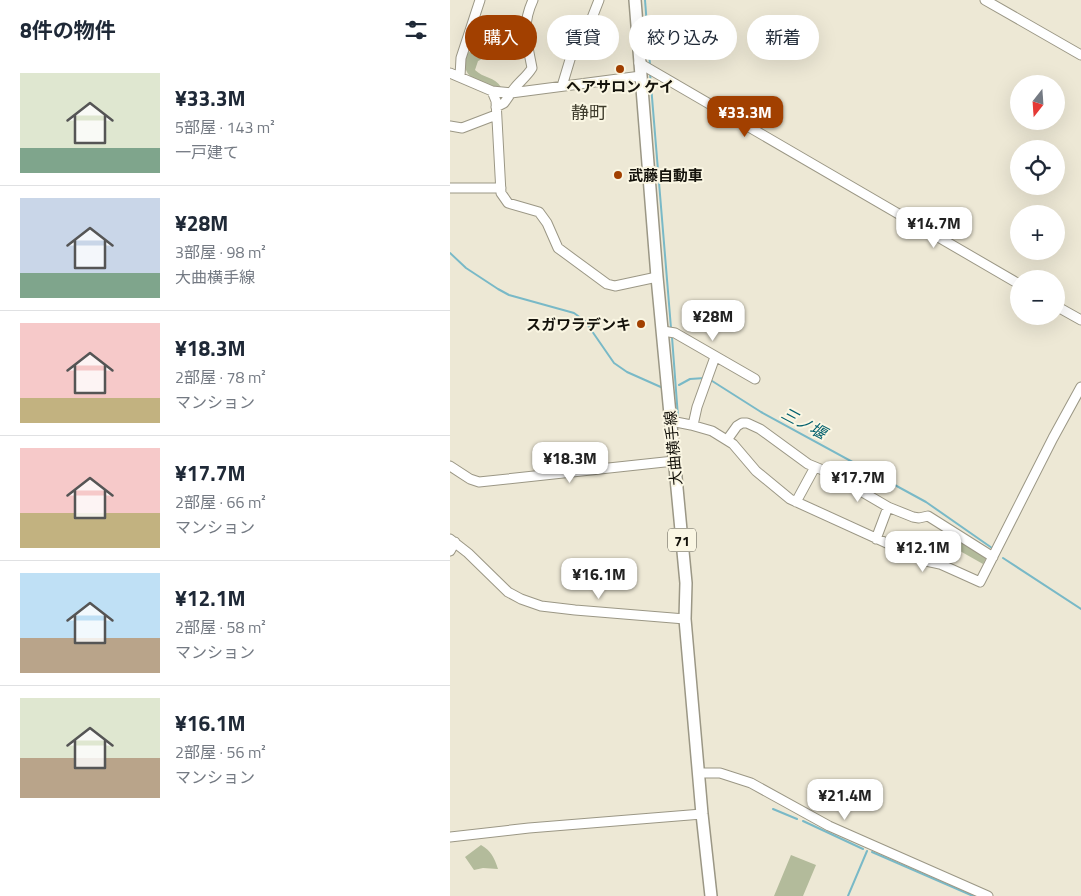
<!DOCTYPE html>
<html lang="ja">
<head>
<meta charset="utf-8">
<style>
  body { margin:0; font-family:"Titillium Web","Noto Sans JP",sans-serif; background:#f6f6f7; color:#1f2937; height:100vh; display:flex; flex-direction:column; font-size:19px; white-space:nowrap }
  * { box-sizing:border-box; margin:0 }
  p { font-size:16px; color:#747a83 }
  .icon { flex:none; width:28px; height:28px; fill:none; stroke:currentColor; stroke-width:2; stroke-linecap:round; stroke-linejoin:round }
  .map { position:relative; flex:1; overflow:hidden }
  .side { display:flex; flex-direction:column; background:#fff; width:450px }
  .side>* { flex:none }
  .banner { position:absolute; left:15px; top:15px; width:475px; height:45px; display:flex; gap:10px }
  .needle { width:32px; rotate:197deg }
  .buttons { position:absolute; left:560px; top:75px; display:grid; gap:10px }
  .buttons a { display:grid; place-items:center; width:55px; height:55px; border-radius:50%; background:#fff; box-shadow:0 5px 20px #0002; font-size:25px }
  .price { position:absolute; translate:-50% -42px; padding:0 11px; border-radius:10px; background:#fff; color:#222; font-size:16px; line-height:32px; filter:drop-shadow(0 1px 2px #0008) }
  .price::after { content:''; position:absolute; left:50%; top:30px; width:15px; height:11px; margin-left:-8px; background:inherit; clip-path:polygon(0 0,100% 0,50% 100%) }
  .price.on { background:#a24000; color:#fff }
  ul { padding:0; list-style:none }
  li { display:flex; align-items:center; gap:15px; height:125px; padding:0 20px }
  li+li { border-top:1px solid #e0e1e3 }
  li span { display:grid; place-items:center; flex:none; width:140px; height:100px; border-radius:0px; color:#555 }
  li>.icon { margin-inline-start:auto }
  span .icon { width:60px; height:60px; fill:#fffc; stroke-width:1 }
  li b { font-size:21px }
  h2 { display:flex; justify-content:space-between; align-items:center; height:60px; padding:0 20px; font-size:21px }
  .chip { padding:0 18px; border-radius:22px; background:#fff; box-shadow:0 5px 20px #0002; font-size:18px; line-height:45px }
  .chip.on { background:#a24000; color:#fff }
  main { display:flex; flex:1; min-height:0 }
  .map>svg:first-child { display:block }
  .green { fill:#b3bb9b }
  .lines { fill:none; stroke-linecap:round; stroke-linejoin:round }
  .stream { stroke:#79b9c7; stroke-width:2 }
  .minor-casing { stroke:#9b9785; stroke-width:11 }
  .major-casing { stroke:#9b9785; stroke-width:14 }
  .minor { stroke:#fff; stroke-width:9 }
  .major { stroke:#fff; stroke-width:11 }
  .poi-dot { fill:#a24000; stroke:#faf6e3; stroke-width:2 }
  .labels { text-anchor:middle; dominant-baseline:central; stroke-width:4; stroke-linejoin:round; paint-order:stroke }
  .shield { fill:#faf6e3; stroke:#59564c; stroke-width:1 }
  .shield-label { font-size:14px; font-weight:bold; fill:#14120b }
  .poi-label { font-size:15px; font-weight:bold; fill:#14120b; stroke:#faf6e3 }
  .street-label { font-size:15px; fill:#14120b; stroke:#faf6e3 }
  .water-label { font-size:16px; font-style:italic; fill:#005f6d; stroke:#faf6e3 }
  .quarter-label { font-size:18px; fill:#3f3c2c; stroke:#faf6e3 }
</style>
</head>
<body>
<main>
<section class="side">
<h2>8件の物件<svg class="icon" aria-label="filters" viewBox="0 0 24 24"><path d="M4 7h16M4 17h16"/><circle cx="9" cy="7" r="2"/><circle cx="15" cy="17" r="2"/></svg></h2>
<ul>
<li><span style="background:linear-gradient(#dfe7d0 75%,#7fa58c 0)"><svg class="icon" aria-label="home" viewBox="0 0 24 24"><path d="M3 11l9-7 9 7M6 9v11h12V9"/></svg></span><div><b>¥33.3M</b><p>5部屋 · 143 m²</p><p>一戸建て</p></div></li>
<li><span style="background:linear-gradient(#c9d6e8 75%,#7fa58c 0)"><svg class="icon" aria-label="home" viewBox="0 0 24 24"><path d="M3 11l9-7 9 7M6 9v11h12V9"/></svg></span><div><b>¥28M</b><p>3部屋 · 98 m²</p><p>大曲横手線</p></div></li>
<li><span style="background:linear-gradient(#f6c9c9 75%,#c2b280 0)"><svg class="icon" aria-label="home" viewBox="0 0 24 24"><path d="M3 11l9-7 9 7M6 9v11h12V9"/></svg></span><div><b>¥18.3M</b><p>2部屋 · 78 m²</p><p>マンション</p></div></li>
<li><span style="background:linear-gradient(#f6c9c9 65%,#c2b280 0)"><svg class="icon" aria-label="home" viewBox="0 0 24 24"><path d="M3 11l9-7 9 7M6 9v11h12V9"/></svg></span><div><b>¥17.7M</b><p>2部屋 · 66 m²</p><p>マンション</p></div></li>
<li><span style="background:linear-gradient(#bfe0f5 65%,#b9a48a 0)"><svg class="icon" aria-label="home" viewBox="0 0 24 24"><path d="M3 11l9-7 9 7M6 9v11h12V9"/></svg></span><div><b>¥12.1M</b><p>2部屋 · 58 m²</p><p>マンション</p></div></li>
<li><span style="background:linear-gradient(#dfe7d0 60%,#b9a48a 0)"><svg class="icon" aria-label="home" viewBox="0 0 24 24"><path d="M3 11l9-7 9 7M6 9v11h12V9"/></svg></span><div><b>¥16.1M</b><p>2部屋 · 56 m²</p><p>マンション</p></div></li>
</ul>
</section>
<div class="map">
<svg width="631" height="896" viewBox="0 0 631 896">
  <rect width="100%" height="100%" fill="#ede8d5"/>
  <!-- green -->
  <path class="green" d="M33,48L49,50L51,53L48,58H34L28,61L25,70C33,78 45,77 51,87L49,90C30,83 9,79 16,53Z
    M499,532L536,558L533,564L494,542Z
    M31,845C41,851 44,857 48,869L33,868L24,870L15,857Z
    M341,855L366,865L353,896H324Z"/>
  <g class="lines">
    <!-- stream -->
    <path class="stream" d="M195,0L200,65
      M200,73L221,328
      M0,253L16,268L48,289L59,295L124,313L135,321L164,363L177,372L213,388
      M222,337L228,417
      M259,379L311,412L476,502L542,548
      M229,385L240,379L255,378
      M553,558L631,609
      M323,809L347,819
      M353,821L413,849
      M422,852L523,896
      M398,896L417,851"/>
    <!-- minor casing -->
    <g class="minor-casing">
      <path id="minor" d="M535,0L631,55
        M189,63L569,284
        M0,73L42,91L46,101L51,193L58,203L89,212L97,223L108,248L157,284L165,286L207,277
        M10,76L11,58L30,0
        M112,86L125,43L140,23L149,0
        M42,91L61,93C67,83 76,78 82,68C77,41 71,26 83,0
        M46,107L54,103L61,93L191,76
        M0,126L12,128L46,115
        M0,188H51
        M606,306L631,320
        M213,331L225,333L305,379
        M221,421L241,425L262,431L283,444L306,471L340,499L476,561L490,564L530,582L603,438L631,387
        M243,425L247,407L265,357
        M277,440L287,426L292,423H297L310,429L358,464L380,473L438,507L463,517L469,518L478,516L543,557
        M0,466L20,479L29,482L224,461
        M346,502L365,467
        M0,539L18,553L58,592L71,599L91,606L125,610L235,619
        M426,539L438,507
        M0,551L5,542
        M249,773H270L301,783L379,826L538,896
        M0,837L79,828L252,814"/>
    </g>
    <!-- major casing -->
    <g class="major-casing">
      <path id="major" d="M185,0L207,277L236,583L235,619L252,814L261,896"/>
    </g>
    <!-- minor -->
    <use href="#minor" class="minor"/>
    <!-- major -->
    <use href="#major" class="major"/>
  </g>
  <!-- markers -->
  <g class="poi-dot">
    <circle cx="170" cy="69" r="5"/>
    <circle cx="168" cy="175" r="5"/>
    <circle cx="191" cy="324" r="5"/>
  </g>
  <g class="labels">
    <!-- shield labels -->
    <rect class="shield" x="218" y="528.5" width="28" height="23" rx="4"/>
    <g class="shield-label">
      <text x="232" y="540">71</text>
    </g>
    <!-- poi labels -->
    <g class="poi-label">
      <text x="170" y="86">ヘアサロン ケイ</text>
      <text x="178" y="175" text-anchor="start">武藤自動車</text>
      <text x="181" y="324" text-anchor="end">スガワラデンキ</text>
    </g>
    <!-- street labels -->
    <g class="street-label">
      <text transform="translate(223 448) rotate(-95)">大曲横手線</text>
    </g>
    <!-- water labels -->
    <g class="water-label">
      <text transform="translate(354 423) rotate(28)">三ノ堰</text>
    </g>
    <!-- quarter labels -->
    <g class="quarter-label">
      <text x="139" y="112">静町</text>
    </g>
  </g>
</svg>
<div class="buttons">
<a><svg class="needle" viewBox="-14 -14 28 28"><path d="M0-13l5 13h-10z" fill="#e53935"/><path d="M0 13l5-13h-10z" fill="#747a83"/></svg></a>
<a><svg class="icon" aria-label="locate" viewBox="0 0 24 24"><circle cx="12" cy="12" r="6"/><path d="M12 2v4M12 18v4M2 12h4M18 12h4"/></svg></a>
<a>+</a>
<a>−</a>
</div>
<b class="price on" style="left:295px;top:138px">¥33.3M</b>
<b class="price" style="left:484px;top:249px">¥14.7M</b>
<b class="price" style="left:263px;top:342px">¥28M</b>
<b class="price" style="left:120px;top:484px">¥18.3M</b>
<b class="price" style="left:408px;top:503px">¥17.7M</b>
<b class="price" style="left:473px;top:573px">¥12.1M</b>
<b class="price" style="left:149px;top:600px">¥16.1M</b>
<b class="price" style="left:395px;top:821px">¥21.4M</b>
<div class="banner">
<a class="chip on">購入</a>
<a class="chip">賃貸</a>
<a class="chip">絞り込み</a>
<a class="chip">新着</a>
</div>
</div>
</main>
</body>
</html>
